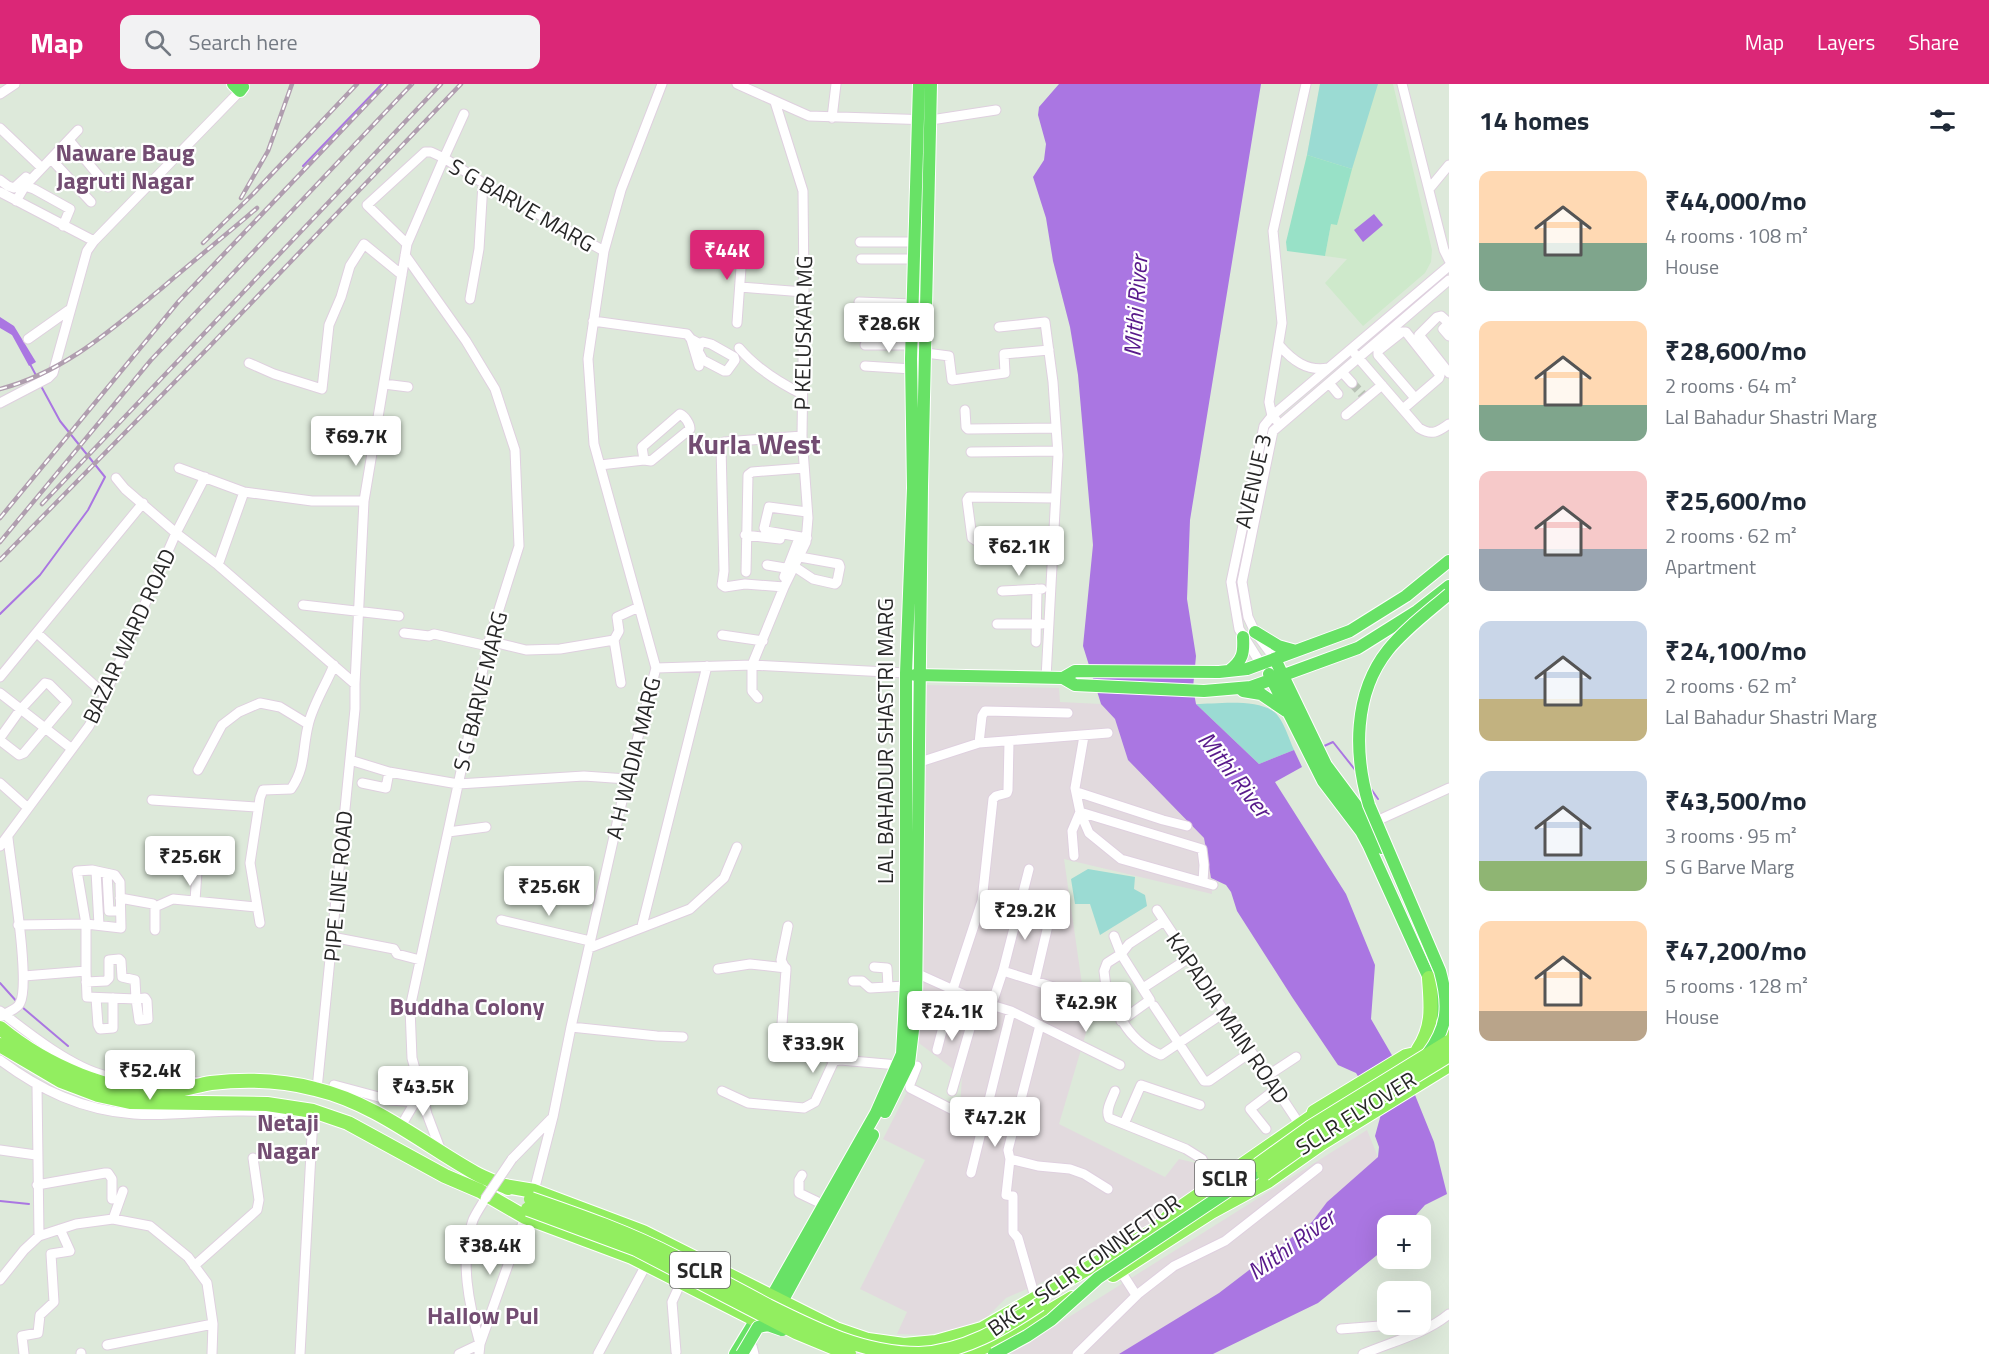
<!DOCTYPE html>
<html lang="en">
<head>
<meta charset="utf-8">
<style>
  body { margin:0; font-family:"Titillium Web",sans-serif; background:#f2f2f3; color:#1f2937; height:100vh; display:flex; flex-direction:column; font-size:22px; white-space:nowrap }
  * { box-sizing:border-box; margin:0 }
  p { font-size:20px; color:#747a83 }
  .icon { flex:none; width:33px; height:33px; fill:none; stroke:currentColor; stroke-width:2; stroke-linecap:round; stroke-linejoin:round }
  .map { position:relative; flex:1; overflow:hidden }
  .drawer { display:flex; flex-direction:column; background:#fff; width:540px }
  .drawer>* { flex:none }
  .fabs { position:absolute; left:1377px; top:1131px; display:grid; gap:12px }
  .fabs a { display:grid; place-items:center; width:54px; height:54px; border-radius:12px; background:#fff; box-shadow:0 6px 24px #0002; font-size:30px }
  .price { position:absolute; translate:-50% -51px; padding:0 14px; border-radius:6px; background:#fff; color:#222; font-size:20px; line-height:39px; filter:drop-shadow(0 2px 3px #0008) }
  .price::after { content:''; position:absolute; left:50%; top:36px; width:18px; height:14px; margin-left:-9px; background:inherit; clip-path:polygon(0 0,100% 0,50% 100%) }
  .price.on { background:#db2777; color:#fff }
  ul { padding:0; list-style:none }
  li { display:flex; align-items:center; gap:18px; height:150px; padding:0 30px }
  li span { display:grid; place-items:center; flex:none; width:168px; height:120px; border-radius:12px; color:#555 }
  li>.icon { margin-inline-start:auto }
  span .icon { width:72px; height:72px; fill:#fffc; stroke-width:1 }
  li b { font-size:26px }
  h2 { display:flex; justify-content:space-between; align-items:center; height:72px; padding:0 30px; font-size:26px }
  header { display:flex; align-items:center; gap:36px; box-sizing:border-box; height:84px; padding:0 30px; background:#db2777; color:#fff }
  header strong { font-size:28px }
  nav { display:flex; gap:33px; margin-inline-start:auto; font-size:21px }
  .search { width:420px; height:54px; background:#f2f2f3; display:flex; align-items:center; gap:15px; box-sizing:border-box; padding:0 21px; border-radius:12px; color:#747a83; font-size:22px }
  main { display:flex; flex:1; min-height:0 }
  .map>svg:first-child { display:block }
  .industrial { fill:#e2dade }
  .education { fill:#cee9cb }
  .green { fill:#9bdbd3 }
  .pitch { fill:#98e1c7 }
  .water { fill:#aa76e2 }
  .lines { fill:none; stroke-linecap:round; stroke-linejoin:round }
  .stream { stroke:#aa76e2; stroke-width:2 }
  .minor-tunnel { stroke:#b9c2b6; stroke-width:9; stroke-dasharray:9 4.5; stroke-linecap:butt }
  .minor-casing { stroke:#dfd0df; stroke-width:11 }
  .major-casing { stroke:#fff; stroke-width:14 }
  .highway-casing { stroke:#fff; stroke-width:16 }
  .minor { stroke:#fff; stroke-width:9 }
  .major { stroke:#68e266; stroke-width:12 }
  .highway { stroke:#92ee60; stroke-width:14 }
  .rail-casing { stroke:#b09eaf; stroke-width:4.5 }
  .rail { stroke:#fff; stroke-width:2; stroke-dasharray:7; stroke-linecap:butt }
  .minor-bridge-casing { stroke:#dfd0df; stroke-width:11; stroke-linecap:butt }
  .major-bridge-casing { stroke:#fff; stroke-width:14; stroke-linecap:butt }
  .highway-bridge-casing { stroke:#fff; stroke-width:16; stroke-linecap:butt }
  .minor-bridge { stroke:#fff; stroke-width:9 }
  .major-bridge { stroke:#68e266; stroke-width:12 }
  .highway-bridge { stroke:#92ee60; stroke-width:14 }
  .labels { text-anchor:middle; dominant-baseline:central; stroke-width:4.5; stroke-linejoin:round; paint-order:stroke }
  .shield { fill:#fff; stroke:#686868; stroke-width:1.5 }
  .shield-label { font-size:21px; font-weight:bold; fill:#272727 }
  .street-label { font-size:22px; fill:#272727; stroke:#fff }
  .neighbourhood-label { font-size:24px; font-weight:bold; fill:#734d72; stroke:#fff }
  .water-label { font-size:24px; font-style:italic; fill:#58198a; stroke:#fff }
  .district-label { font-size:28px; font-weight:bold; fill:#734d72; stroke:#fff }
</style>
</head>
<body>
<header>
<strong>Map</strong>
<div class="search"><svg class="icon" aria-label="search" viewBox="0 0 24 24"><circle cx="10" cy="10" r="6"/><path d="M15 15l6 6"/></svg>Search here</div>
<nav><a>Map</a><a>Layers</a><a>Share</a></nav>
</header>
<main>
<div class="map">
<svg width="1449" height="1270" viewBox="0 0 1449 1270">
  <rect width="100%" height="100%" fill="#dde9da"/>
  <!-- industrial -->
  <path class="industrial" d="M925,601L1059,604L1060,618L1101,620L1115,635L1128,676L1204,754L1211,794L1212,810L1064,775L1088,942L1059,1040L1165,1093L1179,1075L1196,1079L1210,1104L1098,1174L1006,1214L987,1233L964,1243L926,1251L897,1250L907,1228L860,1205L925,1076L883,1055L908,1006L960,1024L962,992L915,956Z
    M1367,1046L1378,1073L1312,1138L1219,1209L1123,1270H1010Z"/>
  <!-- education -->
  <path class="education" d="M1320,0H1393L1432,166L1431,178L1425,189L1363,242L1325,199L1347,175L1325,172L1331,140L1292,134L1307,71Z"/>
  <!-- green -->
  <path class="green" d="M1320,0H1378L1352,85L1307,71Z
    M1196,620C1217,620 1264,613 1278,632C1285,641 1289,655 1294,666L1259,680Z
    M1088,785L1135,793L1134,805L1145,811L1147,822L1100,851L1090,820H1075L1071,795Z"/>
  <!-- pitch -->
  <path class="pitch" d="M1307,71L1352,85L1337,141L1331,140L1325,172L1287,167L1286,158Z"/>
  <!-- water -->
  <path class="water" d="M1059,0H1261L1190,436L1187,515L1196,572L1193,604L1196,620L1259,680L1294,666L1302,683L1275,698L1346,810L1375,881L1371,935L1415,1011L1434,1058L1447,1110L1425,1121L1407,1141L1388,1142L1387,1163L1318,1219L1213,1270H1119L1219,1209L1312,1138L1327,1118L1378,1073L1379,1063L1375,1052L1381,1030L1356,989L1338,981L1292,913L1237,827L1231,808L1226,801L1211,794L1204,754L1128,676L1115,635L1101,620L1083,562L1093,461L1078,291L1070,243L1053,177L1046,134L1033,93L1044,76L1046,60L1038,31L1039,23Z
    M1374,130L1383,141L1363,158L1354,146Z
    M0,233L14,242L36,278L29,282L12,251L0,244Z"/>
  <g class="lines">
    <!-- stream -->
    <path class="stream" d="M303,82L382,0
      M30,280L39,297
      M0,530L40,491L88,426L105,393L60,337L41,302
      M1322,663L1333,658L1356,687
      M1371,705L1378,715
      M0,899L18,919
      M22,923L68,962
      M0,1117L29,1120"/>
    <!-- minor-tunnel -->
    <path class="minor-tunnel" d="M1352,299L1363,311"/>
    <!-- minor casing -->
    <g class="minor-casing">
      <path id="minor" d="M737,0L809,32L931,36L996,26
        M1402,0L1444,166L1449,176
        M0,10L15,0
        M832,34L836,0
        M0,44L42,84
        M69,56L108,103
        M52,76L91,118
        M0,96L8,102L14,104L26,93
        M25,102L34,105L70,125L63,142
        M1429,105L1449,81
        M0,108L94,157
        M16,117L25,102L78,46
        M860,158H914
        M407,160L367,121L425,68H431L444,74L464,30
        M405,171L466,257L495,305L515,366L519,462L489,557L410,924L412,974L427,1030L441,1067
        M861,175H913
        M740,203L804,208
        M470,215L479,165L483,99
        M859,218L912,220
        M593,237L687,250L691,255L699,282
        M737,239L743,156
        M999,243L1045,238L1053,298L1058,371L1046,594
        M1449,252L1443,245L1449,239L1441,232L1437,233L1419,251L1449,289
        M28,255L69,226
        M691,255L700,260L703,258L711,260L734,273L735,276L727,287H724L703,276L698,267L700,260
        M865,261H912
        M1279,261C1292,276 1307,288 1328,284
        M739,264C756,284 778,298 802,310
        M926,269L949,272L952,296L1005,289L1004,270L1049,266
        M1355,270L1419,344C1432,352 1438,348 1449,340
        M249,279L274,290L322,305L329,241L341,213L350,182L364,160L402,191
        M865,282L912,285
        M1342,288L1352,299
        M1329,299L1338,310
        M384,300L408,303
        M0,319L48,294L53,289L87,167L94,157L240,7
        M1403,325L1439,294L1440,291L1406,248H1402L1378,267V271L1415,314
        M965,326L966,343L968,345L1056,344
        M1346,331L1382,301
        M1276,336L1272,332L1269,318L1282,239L1273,147L1306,0
        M971,368L1057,367
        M600,381L644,376L642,363L680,330C685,332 690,340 690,345L651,377L644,376
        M179,384L244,408L312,417H364
        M116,394L125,405L176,449L218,481L355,600
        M745,451L780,455
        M807,454L766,447L764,444L769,423L807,428
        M1052,459L978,458L972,454L967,416L969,413L1055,414
        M218,481L244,408
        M767,481L791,485
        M795,483L813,495L835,500L837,498L840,483L839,480L800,473
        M746,488L748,391L752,388L804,384
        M784,493L798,457
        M784,503L745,500L725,503L722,501L724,487L721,362L724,358L802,352
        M1002,507L1042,505
        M303,521L399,532
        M997,540H1042
        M37,549L105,611
        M404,549L429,552L434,550L488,562
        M722,551L763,557
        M614,556L621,599
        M489,557L526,566L560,565L614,556L619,547L617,533L639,523
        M1036,558L1037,505
        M1275,575L1255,548L1248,533L1242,498L1273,347L1449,196
        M1261,580L1239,545L1231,498L1264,342L1272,332L1449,182
        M656,584L752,581L906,589
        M0,593L143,419
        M45,599L49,600L67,618L24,669L19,671L1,657L0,654L20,626Z
        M0,609L72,665
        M758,614L752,607V581L784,503L806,458L808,434L802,352L804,208L803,107L775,18
        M979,659L982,632L985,627L1068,629
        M350,676L389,688L458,700L584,692L627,695
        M920,678L979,659L1108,649
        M198,686L222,641L239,628L260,619L280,623L308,640
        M0,699L28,724
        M362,699L386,704L389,688
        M1077,708L1163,736L1187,742
        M152,716L257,723
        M1080,728L1202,765L1204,781L1203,798
        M1080,728L1089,749L1121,775L1213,801
        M1372,739L1449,704
        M448,748L486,743
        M0,762L89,642L105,611L176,449L205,393
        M1074,772L1072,747L1080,728L1075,704L1084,652
        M96,787L99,841
        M107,790L109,827H120
        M120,814L153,820L155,823L173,815L257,823
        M195,817L197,787
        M1157,826L1300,1041
        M501,836L590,857
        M260,839L250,779L260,714L263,706L291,705C306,683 302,667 308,642C312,622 326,601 334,581
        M18,841L86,840L121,844L120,798L115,791L92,786L77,787L86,840V887L24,892
        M642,842L707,582
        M788,842L781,876L786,886L782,940L786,945L834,977
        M155,846V823
        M1114,852L1121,870L1150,916L1121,937
        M332,853L394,865L397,870L420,876
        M589,864L690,825L724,794L737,763
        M874,883L887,884L888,903
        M718,885L750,880L786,884
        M86,887L87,913L136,915L139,936L148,935L147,917L145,914L136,915L135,896L122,893L121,877L119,875L109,876V894L106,897L86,898
        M1003,887L1076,910
        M916,889L978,917L1011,927L1120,981
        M853,897H862L870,904L905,902
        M1035,897L1053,820
        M1143,904L1189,874
        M1087,907L1106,903L1104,887L1107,879L1121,870L1129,860L1164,837
        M1111,908C1118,936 1132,959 1161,971L1225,928
        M96,914L98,941L100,945L113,944V914
        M992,920L1003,887L1029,785
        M1154,922L1204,997H1209L1251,968
        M0,927C28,949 72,984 107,992C137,998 169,995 200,998
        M2,932C8,927 17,926 20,919C31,899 11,783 8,754
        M1040,941L1008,1066L1010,1075L1038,1082L1070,1085L1084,1090L1108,1105
        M571,943L657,952L683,953
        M937,966L953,905L982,817L993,715L996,712L1007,709L1008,706L1009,658
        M0,976C40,1006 82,1026 134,1030C170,1033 207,1026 243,1027C259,1027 274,1028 289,1029
        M917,982L910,1000V1004L951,1025
        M1267,992L1296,973
        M334,1001L390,1016L416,1018
        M37,1002L39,1152
        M317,1005L355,625V600L364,417L407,160L444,74L483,99L604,167
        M722,1007L748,1019L804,1024L815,1018L834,977L840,976L898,981
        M952,1007L978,917
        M1115,1007C1112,1015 1105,1026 1109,1034L1186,1065L1202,1075L1215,1101
        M1124,1040L1141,1001L1200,1021
        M401,1042L418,1013
        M1266,1045L1250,1025L1276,1005
        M0,1066L36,1071
        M512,1075L551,1035
        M1010,1075L1006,1111L1013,1112V1148L1018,1154L1035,1213
        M971,1089L1011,927
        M802,1091L799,1096V1109L824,1121
        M37,1101L105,1089H108L112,1095V1115
        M534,1107L553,1033L571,943L627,695L656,584L594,360L588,275L604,167L621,106L662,0
        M113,1135L123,1107
        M194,1182L257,1126L259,1116L253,1074
        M1120,1186L1136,1211
        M0,1196L24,1166L39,1152L76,1140L113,1135L150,1142L188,1173L207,1199L213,1240L212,1270
        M1341,1245L1405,1240
        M480,1260C469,1221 459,1175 473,1136C476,1129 481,1122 485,1115
        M107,1261L213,1240
        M752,1262L754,1270
        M676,1268L672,1218L681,1198
        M81,1269V1270
        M24,1270L22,1252L38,1249L40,1231L54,1218L51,1170L70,1167L60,1145
        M300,1270L313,1033
        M459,1270L480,1260
        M479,1270L480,1260L525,1133
        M598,1270L646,1181
        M1077,1270L1138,1210L1174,1182L1225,1157L1318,1084
        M1363,1270C1391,1258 1425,1250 1449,1230"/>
    </g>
    <!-- major casing -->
    <g class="major-casing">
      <path id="major" d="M233,0L240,7L243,3L240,0
        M1255,548L1278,562L1296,567
        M1275,575L1326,681L1370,740L1382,764
        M1229,587C1243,576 1244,569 1243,553
        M1269,590L1323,697L1361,747L1369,762L1429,894L1444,937
        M915,591L1063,594L1075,601L1204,607L1251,603L1358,564L1417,527L1449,502
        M1063,594L1075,587L1219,588L1247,585L1350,547L1406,512L1449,477
        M1243,607L1261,610L1286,627
        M885,1028L909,979L916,921L922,403L931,0
        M767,1221L876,1029L902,970L906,900V589L913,404L911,275L919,0
        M778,1225L873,1051
        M735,1270L755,1237"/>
    </g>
    <!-- highway casing -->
    <g class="highway-casing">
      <path id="highway" d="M0,944C45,981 112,1012 171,1007C185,1006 198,1001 211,999C246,995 281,996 315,1005C375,1019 423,1060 475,1089C486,1095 498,1099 508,1104
        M0,961L61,997L98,1011L130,1018L267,1020L313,1027L348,1039L445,1092L480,1107L525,1133L632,1173L766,1241
        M1418,966C1434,942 1431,922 1429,894
        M505,1102L534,1107L643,1148L836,1245L868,1256L904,1261L936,1258L982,1245L1158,1144L1170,1131L1313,1032L1314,1028L1406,972L1415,970L1449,949
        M1113,1191L1211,1128L1268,1097L1322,1059L1449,981
        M967,1270L1005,1254L1072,1214"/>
    </g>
    <!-- minor -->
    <use href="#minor" class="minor"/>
    <!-- major -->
    <use href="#major" class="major"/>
    <!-- highway -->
    <use href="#highway" class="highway"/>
    <!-- rail casing -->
    <g class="rail-casing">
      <path id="rail" d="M241,114L268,67L292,0
        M203,159L252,111L357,0
        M0,305C65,288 112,245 162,204C193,177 226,151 257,124
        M42,420L441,0
        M0,434L179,217L386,0
        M0,458L151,276L412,0
        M0,476L208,264L461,0"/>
    </g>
    <!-- rail -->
    <use href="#rail" class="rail"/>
    <!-- minor-bridge casing -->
    <g class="minor-bridge-casing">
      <path id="minor-bridge" d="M485,1115L512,1075"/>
    </g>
    <!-- major-bridge casing -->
    <g class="major-bridge-casing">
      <path id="major-bridge" d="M1427,971C1449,942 1449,920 1440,887L1369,721C1354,671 1353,610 1388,566C1405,545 1428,528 1449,510
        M742,1270L758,1243L768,1241L782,1246
        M994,1270L1027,1252L1051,1236L1098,1194L1270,1079"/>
    </g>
    <!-- highway-bridge casing -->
    <g class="highway-bridge-casing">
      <path id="highway-bridge" d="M1258,1081L1311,1043L1449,958
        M1264,1090L1317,1052L1449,971
        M531,1115C580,1132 629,1149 675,1173C706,1189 737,1205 768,1222C816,1246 864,1270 919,1270C964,1268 1004,1244 1040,1220
        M528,1125L636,1165L796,1248L849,1270"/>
    </g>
    <!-- minor-bridge -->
    <use href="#minor-bridge" class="minor-bridge"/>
    <!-- major-bridge -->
    <use href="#major-bridge" class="major-bridge"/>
    <!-- highway-bridge -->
    <use href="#highway-bridge" class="highway-bridge"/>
  </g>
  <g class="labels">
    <!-- shield labels -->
    <g class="shield">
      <rect x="1195" y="1076" width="60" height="36" rx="4.5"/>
      <rect x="670" y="1168" width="60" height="36" rx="4.5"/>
    </g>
    <g class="shield-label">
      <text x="1225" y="1094">SCLR</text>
      <text x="700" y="1186">SCLR</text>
    </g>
    <!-- street labels -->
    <g class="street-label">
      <text transform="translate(522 121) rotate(30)">S G BARVE MARG</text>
      <text transform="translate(803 249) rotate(-89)">P KELUSKAR MG</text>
      <text transform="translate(1253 397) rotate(-77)">AVENUE 3</text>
      <text transform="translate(129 552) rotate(-65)">BAZAR WARD ROAD</text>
      <text transform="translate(480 607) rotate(-76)">S G BARVE MARG</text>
      <text transform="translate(885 657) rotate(-90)">LAL BAHADUR SHASTRI MARG</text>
      <text transform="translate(633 674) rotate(-76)">A H WADIA MARG</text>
      <text transform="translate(338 802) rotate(-85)">PIPE LINE ROAD</text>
      <text transform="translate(1228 934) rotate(56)">KAPADIA MAIN ROAD</text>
      <text transform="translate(1356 1029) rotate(-32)">SCLR FLYOVER</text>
      <text transform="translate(1084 1181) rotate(-35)">BKC - SCLR CONNECTOR</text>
    </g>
    <!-- neighbourhood labels -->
    <g class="neighbourhood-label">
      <text x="125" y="68">Naware Baug<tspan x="125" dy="28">Jagruti Nagar</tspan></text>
      <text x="467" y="922">Buddha Colony</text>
      <text x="288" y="1038">Netaji<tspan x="288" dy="28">Nagar</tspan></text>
      <text x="483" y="1231">Hallow Pul</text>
    </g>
    <!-- water labels -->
    <g class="water-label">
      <text transform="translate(1135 222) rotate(-86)">Mithi River</text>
      <text transform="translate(1235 690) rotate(52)">Mithi River</text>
      <text transform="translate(1291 1160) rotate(-36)">Mithi River</text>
    </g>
    <!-- district labels -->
    <g class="district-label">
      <text x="754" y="359">Kurla West</text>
    </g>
  </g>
</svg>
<div class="fabs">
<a>+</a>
<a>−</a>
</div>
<b class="price on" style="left:727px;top:197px">₹44K</b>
<b class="price" style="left:889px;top:270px">₹28.6K</b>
<b class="price" style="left:356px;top:383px">₹69.7K</b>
<b class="price" style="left:1019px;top:493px">₹62.1K</b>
<b class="price" style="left:190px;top:803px">₹25.6K</b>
<b class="price" style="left:549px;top:833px">₹25.6K</b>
<b class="price" style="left:1025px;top:857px">₹29.2K</b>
<b class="price" style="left:1086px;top:949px">₹42.9K</b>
<b class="price" style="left:952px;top:958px">₹24.1K</b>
<b class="price" style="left:813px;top:990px">₹33.9K</b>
<b class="price" style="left:150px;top:1017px">₹52.4K</b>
<b class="price" style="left:423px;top:1033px">₹43.5K</b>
<b class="price" style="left:995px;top:1064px">₹47.2K</b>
<b class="price" style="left:490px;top:1192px">₹38.4K</b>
</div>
<section class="drawer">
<h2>14 homes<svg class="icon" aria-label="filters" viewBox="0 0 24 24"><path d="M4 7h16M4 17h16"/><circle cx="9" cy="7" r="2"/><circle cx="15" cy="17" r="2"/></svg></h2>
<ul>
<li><span style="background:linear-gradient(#ffd9b3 60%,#7fa58c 0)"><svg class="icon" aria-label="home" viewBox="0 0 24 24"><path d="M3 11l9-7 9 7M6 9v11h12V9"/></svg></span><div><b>₹44,000/mo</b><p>4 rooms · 108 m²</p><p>House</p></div></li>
<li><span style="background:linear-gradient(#ffd9b3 70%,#7fa58c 0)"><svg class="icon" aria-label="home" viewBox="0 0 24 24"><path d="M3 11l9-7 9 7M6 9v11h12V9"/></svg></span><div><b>₹28,600/mo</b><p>2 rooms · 64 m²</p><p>Lal Bahadur Shastri Marg</p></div></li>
<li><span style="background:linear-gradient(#f6c9c9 65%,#9aa5b1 0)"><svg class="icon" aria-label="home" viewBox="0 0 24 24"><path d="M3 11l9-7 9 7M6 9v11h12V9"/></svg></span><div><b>₹25,600/mo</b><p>2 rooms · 62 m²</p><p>Apartment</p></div></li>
<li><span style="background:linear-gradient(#c9d6e8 65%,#c2b280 0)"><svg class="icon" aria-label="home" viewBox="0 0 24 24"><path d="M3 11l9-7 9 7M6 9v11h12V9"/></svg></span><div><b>₹24,100/mo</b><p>2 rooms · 62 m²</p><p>Lal Bahadur Shastri Marg</p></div></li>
<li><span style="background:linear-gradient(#c9d6e8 75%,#8fb573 0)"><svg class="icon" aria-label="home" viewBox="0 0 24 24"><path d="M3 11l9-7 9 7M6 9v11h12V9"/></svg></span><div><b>₹43,500/mo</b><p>3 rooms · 95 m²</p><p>S G Barve Marg</p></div></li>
<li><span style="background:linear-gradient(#ffd9b3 75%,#b9a48a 0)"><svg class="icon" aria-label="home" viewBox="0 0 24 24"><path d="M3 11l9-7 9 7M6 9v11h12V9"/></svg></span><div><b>₹47,200/mo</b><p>5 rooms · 128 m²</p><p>House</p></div></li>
</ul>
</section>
</main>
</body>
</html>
